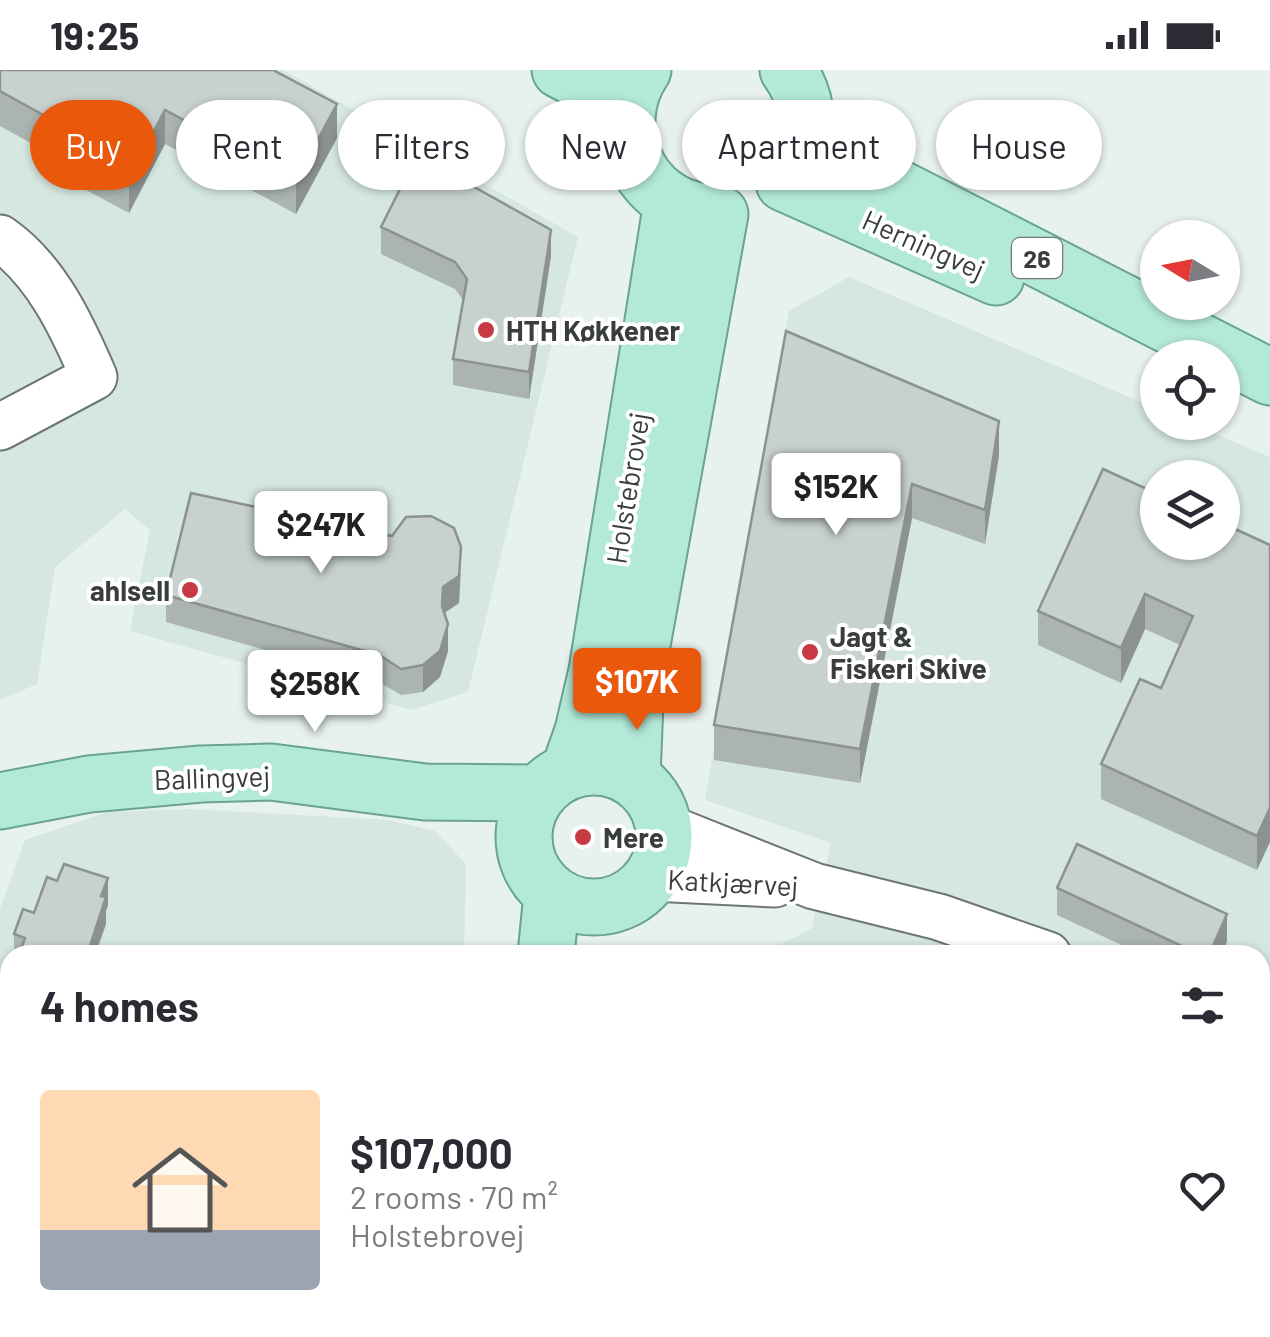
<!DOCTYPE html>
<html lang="en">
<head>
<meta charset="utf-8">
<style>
  body { margin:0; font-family:Barlow,sans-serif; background:#f2f2f3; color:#2b2b33; height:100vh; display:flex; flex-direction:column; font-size:38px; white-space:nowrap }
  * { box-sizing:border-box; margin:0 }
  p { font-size:32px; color:#7c7c81 }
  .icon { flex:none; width:55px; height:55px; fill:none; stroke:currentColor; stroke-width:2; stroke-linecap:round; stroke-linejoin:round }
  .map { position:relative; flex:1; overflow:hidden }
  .drawer { position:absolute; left:0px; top:875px; width:1270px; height:392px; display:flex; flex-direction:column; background:#fff; border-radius:30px 30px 0 0; box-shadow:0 2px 8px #0004 }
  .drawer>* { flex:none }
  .top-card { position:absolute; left:30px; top:30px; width:1210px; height:90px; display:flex; gap:20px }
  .needle { width:65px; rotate:280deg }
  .tools { position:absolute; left:1140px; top:150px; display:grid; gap:20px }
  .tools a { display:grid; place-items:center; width:100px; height:100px; border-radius:50%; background:#fff; box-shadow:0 2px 8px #0004; font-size:50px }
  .price { position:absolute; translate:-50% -85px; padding:0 22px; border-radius:10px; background:#fff; color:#222; font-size:32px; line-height:65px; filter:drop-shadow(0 2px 5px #0008) }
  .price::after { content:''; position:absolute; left:50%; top:60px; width:30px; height:22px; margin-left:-15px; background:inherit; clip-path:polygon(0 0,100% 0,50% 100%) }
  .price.on { background:#ea580c; color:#fff }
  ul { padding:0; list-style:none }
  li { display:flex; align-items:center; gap:30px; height:250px; padding:0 40px }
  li+li { border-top:2px solid #e1e1e2 }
  li span { display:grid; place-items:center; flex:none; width:280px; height:200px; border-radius:10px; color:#555 }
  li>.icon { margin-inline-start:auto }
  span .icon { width:120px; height:120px; fill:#fffc; stroke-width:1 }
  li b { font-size:42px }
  h2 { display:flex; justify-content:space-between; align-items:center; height:120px; padding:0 40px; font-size:42px }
  .pill { padding:0 35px; border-radius:45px; background:#fff; box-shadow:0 2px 8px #0004; font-size:35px; line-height:90px }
  .pill.on { background:#ea580c; color:#fff }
  .status { display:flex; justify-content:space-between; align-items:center; height:70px; padding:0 50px; background:#fff; direction:ltr }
  .status svg { height:28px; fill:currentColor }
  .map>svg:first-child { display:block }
  .built { fill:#d5e7e0; fill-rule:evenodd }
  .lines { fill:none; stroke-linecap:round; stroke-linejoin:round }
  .minor-casing { stroke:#6d7672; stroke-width:49 }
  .major-casing { stroke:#68a490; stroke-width:59 }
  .minor { stroke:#fff; stroke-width:45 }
  .major { stroke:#b3e9d8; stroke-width:55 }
  .wall { fill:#abb4b0 }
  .shaded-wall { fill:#8b9290 }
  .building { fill:#c7d1cd; stroke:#8b9290; stroke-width:2.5 }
  .poi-dot { fill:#c93944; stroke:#fff; stroke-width:4 }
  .labels { text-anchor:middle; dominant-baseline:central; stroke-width:8; stroke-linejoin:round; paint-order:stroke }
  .shield { fill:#fff; stroke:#747776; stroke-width:2.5 }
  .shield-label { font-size:25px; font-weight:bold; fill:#393d3b }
  .street-label { font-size:28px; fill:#393d3b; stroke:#fff }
  .poi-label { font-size:28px; font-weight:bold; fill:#393d3b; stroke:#fff; text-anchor:start }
</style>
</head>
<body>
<div class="status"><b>19:25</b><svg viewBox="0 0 49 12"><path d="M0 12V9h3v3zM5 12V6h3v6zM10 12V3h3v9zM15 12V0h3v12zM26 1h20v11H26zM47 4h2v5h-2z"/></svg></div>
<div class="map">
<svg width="1270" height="1267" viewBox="0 0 1270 1267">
  <rect width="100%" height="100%" fill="#e7f1ed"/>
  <!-- built -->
  <path class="built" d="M0,0H283L578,167L468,622L411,640L130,561L150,460L125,439L55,497L37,614L0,630Z
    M849,207L1157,339L1158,352L1189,353L1270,387V1267H631L634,1258H1260V885H761L812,858L831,773L705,730L789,241ZM1158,408H1222V472H1158Z
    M189,739L388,750L435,761L466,794L464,885H10V1081L0,1078V839L25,770L107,742Z
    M0,1119L10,1122V1258H357L354,1267H0Z"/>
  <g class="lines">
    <!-- minor casing -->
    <g class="minor-casing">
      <path id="minor" d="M0,168C46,200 72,256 94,307L0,357
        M663,756L814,816L939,847L1048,885
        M652,808L775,814
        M1260,980L1270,985
        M0,1091L10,1095
        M323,1258L324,1267
        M1090,1267L1092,1258"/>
    </g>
    <!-- major casing -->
    <g class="major-casing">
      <path id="major" d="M560,0L627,35
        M643,0C605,56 638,136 707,142
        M788,0C810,29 812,70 792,100
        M806,66L883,110L1270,307
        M784,113L996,207
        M524 767a70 70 0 1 1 140 0a70 70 0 1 1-140 0Z
        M569,701L583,661L597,601L672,132
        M632,707L636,608L720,144
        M0,731L89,714L201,704L271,702L425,722L540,723
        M546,885L552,824
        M464,1267L466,1258"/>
    </g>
    <!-- minor -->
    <use href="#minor" class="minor"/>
    <!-- major -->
    <use href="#major" class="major"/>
  </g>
  <!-- wall -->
  <path class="wall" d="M0,0L337,68L296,144L165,74L129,143L47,99V82L0,56Z
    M381,157L551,186L529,329L453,315V289L463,230L455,219L381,184Z
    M786,261L999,385L985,474L912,448L860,713L714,690V655Z
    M392,466L461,504L459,533L444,543L448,581L440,607L423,622L401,625L379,612L166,552V525Z
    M1270,475L1257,800L1101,729V694L1161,618L1180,575L1145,559L1121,613L1038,575V541Z
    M1057,818L1227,871L1221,885H1143L1057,845Z
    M108,835L106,841V854L95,885H14V864L34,843Z
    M1270,1124V1267L1260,1258V1146Z
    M240,1258H263L261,1264Z"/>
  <!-- shaded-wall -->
  <path class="shaded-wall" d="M337,34V68L296,144V110Z
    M165,40V74L129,143V108Z
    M551,160V186L529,329V302Z
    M999,351V385L985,474V440Z
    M912,414V448L860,713V679Z
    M461,477L459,533L443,544L442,536L443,517Z
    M1145,524V559L1121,613V578Z
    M448,554V581L440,607L423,622V595Z
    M1270,738V772L1257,800V766Z
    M108,808V835L106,841V854L95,885H87L101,826Z
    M1227,844V871L1221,885H1209Z"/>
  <!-- building -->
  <path class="building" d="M0,0H273L337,34L296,110L165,40L129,108L47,65L54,51L0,21Z
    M417,85L551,160L529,302L453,289L467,209L455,192L381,157Z
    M786,261L999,351L985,440L912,414L860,679L714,655Z
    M1103,399L1158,424V472H1222V453L1270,475V738L1257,766L1101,694L1140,609L1161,618L1193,546L1145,524L1121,578L1038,541Z
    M191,423L392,466L406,447L431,446L454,458L461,477L459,506L443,517L442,536L448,554L440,581L423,595L401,599L379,585L166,525Z
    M1077,774L1227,844L1209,885H1201L1057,818Z
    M64,794L108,808L101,826L106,827L87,885H19L25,868L14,864L23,839L34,843L47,807L57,811Z
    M1270,1124V1267H1218L1223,1258H1260V1221L1269,1201L1260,1197V1146Z
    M0,1125L10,1128V1258H198L195,1267H0Z
    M658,1258H929L939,1260L937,1267H656Z"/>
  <!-- markers -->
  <g class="poi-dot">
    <circle cx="486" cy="260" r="10"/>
    <circle cx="190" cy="520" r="10"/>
    <circle cx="810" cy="582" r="10"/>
    <circle cx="583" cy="767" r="10"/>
  </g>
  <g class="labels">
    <!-- shield labels -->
    <rect class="shield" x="1012" y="168" width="50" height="40" rx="8"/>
    <g class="shield-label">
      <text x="1037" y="188">26</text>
    </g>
    <!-- street labels -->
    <g class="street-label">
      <text transform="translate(924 174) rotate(24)">Herningvej</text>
      <text transform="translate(627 418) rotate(-81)">Holstebrovej</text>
      <text transform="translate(212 707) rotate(-2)">Ballingvej</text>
      <text transform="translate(733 812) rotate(3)">Katkjærvej</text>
    </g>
    <!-- poi labels -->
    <g class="poi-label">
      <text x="506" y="260">HTH Køkkener</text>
      <text x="170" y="520" text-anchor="end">ahlsell</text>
      <text x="830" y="566">Jagt &amp;<tspan x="830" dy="32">Fiskeri Skive</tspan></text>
      <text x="603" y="767">Mere</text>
    </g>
  </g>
</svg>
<div class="tools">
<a><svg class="needle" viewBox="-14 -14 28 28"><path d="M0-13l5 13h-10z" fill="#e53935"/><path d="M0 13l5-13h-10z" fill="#7c7c81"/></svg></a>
<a><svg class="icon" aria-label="locate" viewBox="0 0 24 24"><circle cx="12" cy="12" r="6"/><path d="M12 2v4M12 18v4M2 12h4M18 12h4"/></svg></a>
<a><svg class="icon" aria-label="layers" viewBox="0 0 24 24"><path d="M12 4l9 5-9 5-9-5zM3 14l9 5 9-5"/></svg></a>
</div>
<b class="price" style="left:836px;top:468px">$152K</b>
<b class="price" style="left:321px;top:506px">$247K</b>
<b class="price on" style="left:637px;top:663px">$107K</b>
<b class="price" style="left:315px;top:665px">$258K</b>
<div class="top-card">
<a class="pill on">Buy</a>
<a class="pill">Rent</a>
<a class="pill">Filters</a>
<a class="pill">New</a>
<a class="pill">Apartment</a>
<a class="pill">House</a>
</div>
<section class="drawer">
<h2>4 homes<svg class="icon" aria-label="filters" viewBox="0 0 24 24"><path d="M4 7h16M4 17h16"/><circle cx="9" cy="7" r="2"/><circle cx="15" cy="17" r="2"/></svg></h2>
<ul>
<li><span style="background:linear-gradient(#ffd9b3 70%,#9aa5b1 0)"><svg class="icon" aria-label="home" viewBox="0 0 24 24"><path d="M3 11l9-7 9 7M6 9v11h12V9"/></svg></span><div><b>$107,000</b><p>2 rooms · 70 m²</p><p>Holstebrovej</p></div><svg class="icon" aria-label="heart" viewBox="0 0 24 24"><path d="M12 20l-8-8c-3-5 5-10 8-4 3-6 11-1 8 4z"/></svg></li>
</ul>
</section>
</div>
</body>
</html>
